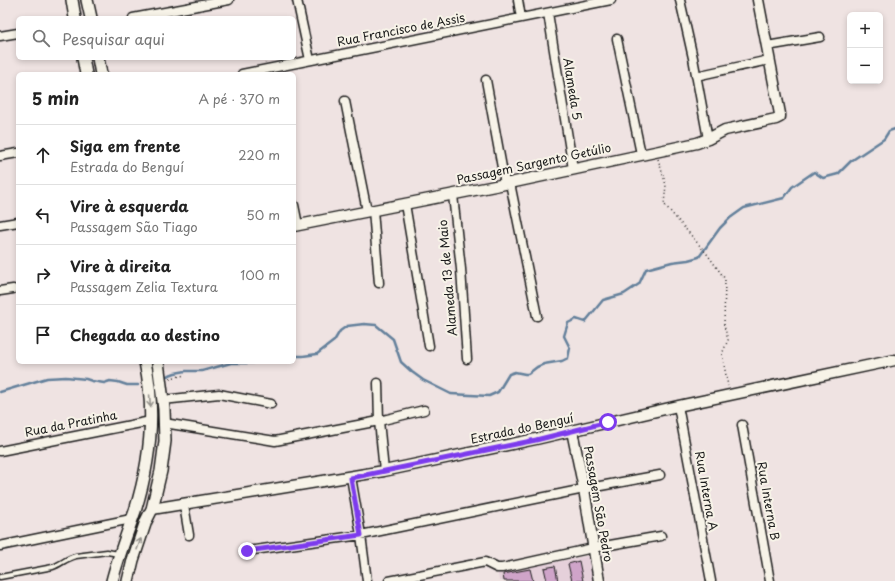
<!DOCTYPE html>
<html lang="pt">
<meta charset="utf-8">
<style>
body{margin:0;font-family:"Playpen Sans",sans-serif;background:#f6f6f6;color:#222}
.controls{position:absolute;right:12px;top:12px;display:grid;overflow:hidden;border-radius:6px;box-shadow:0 2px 6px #0003}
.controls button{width:36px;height:36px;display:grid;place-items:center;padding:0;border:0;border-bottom:1px solid #e0e0e0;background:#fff;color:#222;font:20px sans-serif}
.stop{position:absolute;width:12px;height:12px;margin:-9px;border:3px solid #7c3aed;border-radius:50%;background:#fff}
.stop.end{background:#7c3aed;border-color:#fff;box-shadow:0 1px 4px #0008}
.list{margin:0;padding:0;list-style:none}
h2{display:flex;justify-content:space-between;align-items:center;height:52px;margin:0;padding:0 16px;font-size:17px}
h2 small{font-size:13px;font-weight:400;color:#767676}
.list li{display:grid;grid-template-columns:26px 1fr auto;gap:12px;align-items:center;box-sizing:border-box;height:60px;padding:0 16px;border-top:1px solid #e0e0e0}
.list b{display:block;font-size:15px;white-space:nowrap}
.list p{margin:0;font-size:13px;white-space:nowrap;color:#767676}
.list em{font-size:13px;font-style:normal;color:#767676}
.icon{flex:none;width:22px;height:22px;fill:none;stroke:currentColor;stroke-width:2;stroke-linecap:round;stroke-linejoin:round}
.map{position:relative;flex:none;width:895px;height:581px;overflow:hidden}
.search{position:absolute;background:#fff;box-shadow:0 2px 6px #0003;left:16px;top:16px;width:280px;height:44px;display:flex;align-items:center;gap:10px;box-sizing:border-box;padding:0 14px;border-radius:6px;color:#767676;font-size:15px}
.panel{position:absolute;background:#fff;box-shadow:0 2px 6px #0003;left:16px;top:72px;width:280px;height:292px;border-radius:6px}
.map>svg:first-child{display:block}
.built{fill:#e5d0da}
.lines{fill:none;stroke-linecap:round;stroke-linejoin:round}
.stream{stroke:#64809b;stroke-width:2.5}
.building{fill:#cfa4c9;stroke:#1c1c1c}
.service-casing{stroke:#1c1c1c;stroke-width:7}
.minor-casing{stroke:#1c1c1c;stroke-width:11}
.tertiary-casing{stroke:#1c1c1c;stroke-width:13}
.secondary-casing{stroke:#1c1c1c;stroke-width:14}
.path{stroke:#1c1c1c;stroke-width:1.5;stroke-dasharray:1 3;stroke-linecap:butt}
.service{stroke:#f7f3e8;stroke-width:4}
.minor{stroke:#f7f3e8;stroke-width:8}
.tertiary{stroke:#f7f3e8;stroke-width:10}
.secondary{stroke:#f7f3e8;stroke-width:11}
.oneway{stroke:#94928c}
.route{stroke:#7c3aed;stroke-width:5}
.labels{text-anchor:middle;stroke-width:4;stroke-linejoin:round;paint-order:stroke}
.street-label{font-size:12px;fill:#1c1c1c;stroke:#f7f3e8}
</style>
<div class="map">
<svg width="895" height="581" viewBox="0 0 895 581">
<rect width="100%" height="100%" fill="#efe3e2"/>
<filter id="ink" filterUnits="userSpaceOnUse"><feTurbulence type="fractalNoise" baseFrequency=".025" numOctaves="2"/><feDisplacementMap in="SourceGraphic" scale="8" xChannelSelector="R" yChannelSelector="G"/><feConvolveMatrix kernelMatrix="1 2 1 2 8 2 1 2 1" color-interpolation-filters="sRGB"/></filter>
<g filter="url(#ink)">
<path class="built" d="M588 556 593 581H499L498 573Z"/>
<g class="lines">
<path class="stream" d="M294 356H303L317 354 334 341 340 331 347 326 364 324 376 325 393 339 401 362 412 372 423 380 451 394 489 396 498 392 509 374 515 372 525 374H528L537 367 544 364 562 361 568 358 570 348 564 336 568 323 576 319 585 322 603 300 624 294 639 284 646 269 672 262 688 260 699 257 720 228 730 218 744 208 784 198 792 187 814 172 823 178 838 174 851 161 884 139 889 131 895 129
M164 377 175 373 186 371H202L231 363H253L259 362
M0 392 47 378 66 377 86 379 92 381 104 383 110 381 118 382 127 385H138"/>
</g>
<path class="building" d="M579 561 583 581H572L568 564Z
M555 566 558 581H547L544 568Z
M530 569 533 581H504L503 574Z"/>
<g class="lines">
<defs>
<path id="service" d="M0 577 53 567C61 564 67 558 76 556L107 552 119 554"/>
<path id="minor" d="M297 0 310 60
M518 0 521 18
M680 0 693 58 708 139
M548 13 573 169
M133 18 229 0
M0 36 18 33
M617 39 641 154
M767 46 820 37
M242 74 611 0
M696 76 769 60
M486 80 505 184
M345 101 367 211
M0 156 18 153
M510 183 537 316
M453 195 461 269 467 359
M405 204 429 346
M294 205 298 225
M373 210 379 283
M0 225 18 222
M0 291 13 289
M378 383 379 421 384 471
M163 400 219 394 271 404
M678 406 711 581
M164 423 275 441 379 421 424 410
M742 425 770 581
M0 451 151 421
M351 477 361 535 367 581
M184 505 189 535
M0 546 131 519
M247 551 361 535 584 489 660 475
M389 581 485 562 497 568H502L593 548 661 536"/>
<path id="tertiary" d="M294 226 510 183 697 143 708 139 725 130 776 119 780 117V114L758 0
M572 431 584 489 599 581
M152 509 384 471 536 439 678 406 895 360"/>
<path id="secondary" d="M72 0 75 18
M87 0 91 18
M83 58 86 74
M98 58 101 74
M112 581C118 557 127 534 135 511 150 463 156 412 145 362
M128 581 133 560 146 521 152 509 161 471 165 441 164 409 158 362"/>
</defs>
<use href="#service" class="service-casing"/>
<use href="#minor" class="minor-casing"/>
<use href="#tertiary" class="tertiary-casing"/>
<use href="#secondary" class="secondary-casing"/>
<path class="path" d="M658 159 666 185 664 204 707 254 725 279 724 325 728 340 722 354 728 386
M170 378 185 375"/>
<use href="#service" class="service"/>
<use href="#minor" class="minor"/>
<use href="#tertiary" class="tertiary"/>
<use href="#secondary" class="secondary"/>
</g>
<defs><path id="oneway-shaft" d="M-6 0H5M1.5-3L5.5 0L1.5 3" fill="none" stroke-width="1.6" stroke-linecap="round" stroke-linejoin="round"/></defs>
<g class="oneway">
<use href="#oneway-shaft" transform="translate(150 401) rotate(86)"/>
<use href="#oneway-shaft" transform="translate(139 544) rotate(-71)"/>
</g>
</g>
<g class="lines" filter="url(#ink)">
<path class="route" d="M247 551 361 535 351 478 536 440 608 422"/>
</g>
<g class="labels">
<g class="street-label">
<text transform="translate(401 30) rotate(-11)" y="4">Rua Francisco de Assis</text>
<text transform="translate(572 89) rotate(81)" y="4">Alameda 5</text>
<text transform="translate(534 164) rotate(-12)" y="4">Passagem Sargento Getúlio</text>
<text transform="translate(448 278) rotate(-95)" y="4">Alameda 13 de Maio</text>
<text transform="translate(71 424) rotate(-11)" y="4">Rua da Pratinha</text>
<text transform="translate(522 429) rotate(-12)" y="4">Estrada do Benguí</text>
<text transform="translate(706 491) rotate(80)" y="4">Rua Interna A</text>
<text transform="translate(768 501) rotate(80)" y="4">Rua Interna B</text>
<text transform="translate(598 504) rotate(80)" y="4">Passagem São Pedro</text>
</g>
</g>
</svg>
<div class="controls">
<button>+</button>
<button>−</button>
</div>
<div class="stop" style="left:608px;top:422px"></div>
<div class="stop end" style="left:247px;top:551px"></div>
<div class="search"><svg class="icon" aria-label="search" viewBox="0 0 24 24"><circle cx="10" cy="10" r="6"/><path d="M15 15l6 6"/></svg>Pesquisar aqui</div>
<section class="panel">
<h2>5 min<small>A pé · 370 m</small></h2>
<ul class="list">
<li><svg class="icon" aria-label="ahead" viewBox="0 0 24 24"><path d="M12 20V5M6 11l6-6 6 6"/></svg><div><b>Siga em frente</b><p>Estrada do Benguí</p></div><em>220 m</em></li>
<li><svg class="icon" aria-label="left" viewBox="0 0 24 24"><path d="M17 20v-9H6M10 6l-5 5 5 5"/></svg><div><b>Vire à esquerda</b><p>Passagem São Tiago</p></div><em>50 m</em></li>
<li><svg class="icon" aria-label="right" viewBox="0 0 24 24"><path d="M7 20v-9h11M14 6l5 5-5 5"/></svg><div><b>Vire à direita</b><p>Passagem Zelia Textura</p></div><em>100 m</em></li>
<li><svg class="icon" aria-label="arrive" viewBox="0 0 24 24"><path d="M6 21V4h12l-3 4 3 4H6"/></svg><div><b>Chegada ao destino</b></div></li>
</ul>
</section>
</div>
